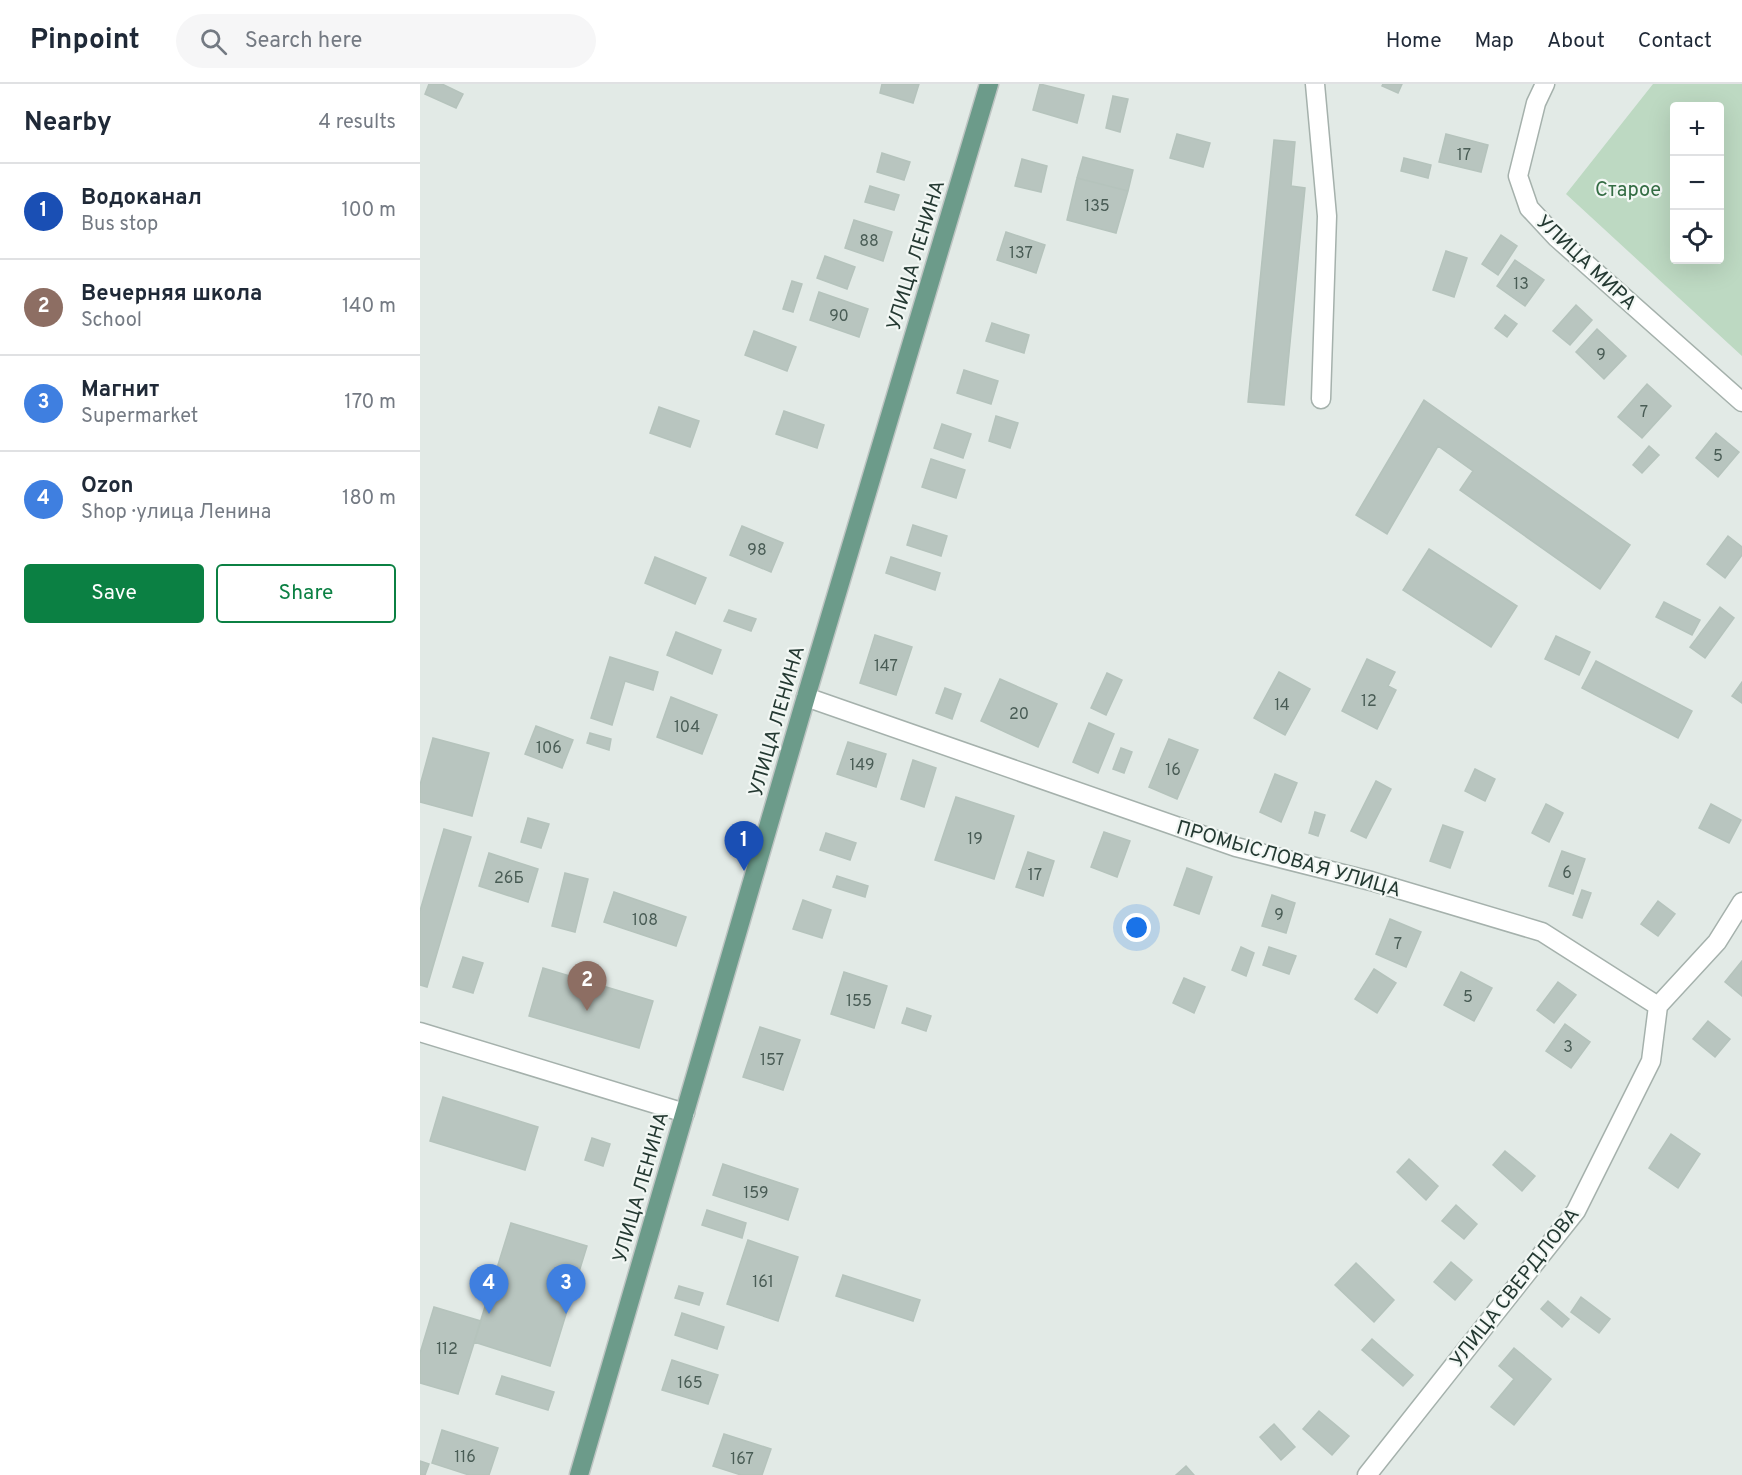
<!DOCTYPE html>
<meta charset="utf-8">
<style>
body{margin:0;font-family:Overpass,sans-serif;background:#f6f6f7;color:#1f2937}
.controls{position:absolute;right:18px;top:18px;display:grid;overflow:hidden;border-radius:6px;box-shadow:0 6px 24px #0002}
.controls button{width:54px;height:54px;display:grid;place-items:center;padding:0;border:0;border-bottom:2px solid #e0e1e3;background:#fff;color:#1f2937;font:30px sans-serif}
.you{position:absolute;left:717px;top:844px;width:21px;height:21px;margin:-15px;border:4px solid #fff;border-radius:50%;background:#1a73e8;box-shadow:0 0 0 9px #1a73e833}
.badge{display:grid;place-items:center;width:39px;height:39px;border-radius:50%;background:#0b8043;color:#fff;font-size:20px;font-weight:700}
.pin{position:absolute;translate:-50% -50px;filter:drop-shadow(0 2px 3px #0008)}
.pin::after{content:'';position:absolute;top:32px;width:21px;height:18px;background:inherit;clip-path:polygon(0 0,100% 0,50% 100%)}
.list{margin:0;padding:0;list-style:none}
h2{display:flex;justify-content:space-between;align-items:center;height:78px;margin:0;padding:0 24px;font-size:26px}
h2 small{font-size:20px;font-weight:400;color:#747a83}
.list li{display:grid;grid-template-columns:39px 1fr auto;gap:18px;align-items:center;box-sizing:border-box;height:96px;padding:0 24px;border-top:2px solid #e0e1e3}
.list b{display:block;font-size:22px;white-space:nowrap}
.list p{margin:0;font-size:20px;white-space:nowrap;color:#747a83}
.list em{font-size:20px;font-style:normal;color:#747a83}
.actions{display:flex;gap:12px;padding:18px 24px}
.actions a{flex:1;padding:14px 0;border:2px solid #0b8043;border-radius:6px;text-align:center;font-size:21px;color:#0b8043}
.actions .main{background:#0b8043;color:#fff}
.icon{flex:none;width:33px;height:33px;fill:none;stroke:currentColor;stroke-width:2;stroke-linecap:round;stroke-linejoin:round}
.map{position:relative;flex:none;width:1322px;height:1391px;overflow:hidden}
header{display:flex;align-items:center;gap:36px;box-sizing:border-box;height:84px;padding:0 30px;background:#fff;border-bottom:2px solid #e0e1e3}
header strong{font-size:28px}
nav{display:flex;gap:33px;margin-inline-start:auto;font-size:21px}
.search{width:420px;height:54px;background:#f6f6f7;display:flex;align-items:center;gap:15px;box-sizing:border-box;padding:0 21px;border-radius:33px;color:#747a83;font-size:22px}
main{display:flex}
aside{flex:1;background:#fff}
.map>svg:first-child{display:block}
.green{fill:#bdd9c2;fill-rule:evenodd}
.building{fill:#b8c5bf;stroke:#b5c3bc;stroke-width:1.5}
.lines{fill:none;stroke-linecap:round;stroke-linejoin:round}
.minor-casing{stroke:#a5b1ac;stroke-width:21}
.major-casing{stroke:#bdc4c2;stroke-width:21}
.minor{stroke:#fff;stroke-width:18}
.major{stroke:#6c9b8a;stroke-width:18}
.labels{text-anchor:middle;stroke-width:4.5;stroke-linejoin:round;paint-order:stroke}
.number-label{font-size:16px;fill:#495c55}
.park-label{font-size:20px;fill:#336c43;stroke:#f2f7f4}
.street-label{font-size:20px;fill:#243932;stroke:#f2f7f4}
</style>
<header>
<strong>Pinpoint</strong>
<div class="search"><svg class="icon" aria-label="search" viewBox="0 0 24 24"><circle cx="10" cy="10" r="6"/><path d="M15 15l6 6"/></svg>Search here</div>
<nav><a>Home</a><a>Map</a><a>About</a><a>Contact</a></nav>
</header>
<main>
<aside>
<h2>Nearby<small>4 results</small></h2>
<ul class="list">
<li><span class="badge" style="background:#1a4fb4">1</span><div><b>Водоканал</b><p>Bus stop</p></div><em>100 m</em></li>
<li><span class="badge" style="background:#8d6e63">2</span><div><b>Вечерняя школа</b><p>School</p></div><em>140 m</em></li>
<li><span class="badge" style="background:#3f7fe0">3</span><div><b>Магнит</b><p>Supermarket</p></div><em>170 m</em></li>
<li><span class="badge" style="background:#3f7fe0">4</span><div><b>Ozon</b><p>Shop · улица Ленина</p></div><em>180 m</em></li>
</ul>
<div class="actions"><a class="main">Save</a><a>Share</a></div>
</aside>
<div class="map">
<svg width="1322" height="1391" viewBox="0 0 1322 1391">
<rect width="100%" height="100%" fill="#e2eae6"/>
<path class="green" d="M1233 0H1322V272L1146 110ZM1254 22H1300V176H1254Z"/>
<path class="building" d="M9 0H22L43 10 36 24 5 10Z
M462 0H499L493 19 460 9Z
M620 0 664 11 657 39 613 26Z
M963 0H982L978 9 962 2Z
M693 12 708 15 700 48 686 44Z
M757 50 790 59 783 83 750 74Z
M1026 50 1068 61 1061 88 1019 78Z
M854 56 875 58 871 102 885 104 864 321 828 318Z
M462 69 490 78 484 96 457 88Z
M663 73 713 86 708 107 657 94Z
M984 74 1011 81 1008 94 981 87Z
M602 75 627 82 621 108 595 102Z
M657 94 708 107 696 149 647 136Z
M450 102 479 111 474 126 445 118Z
M434 136 472 148 463 177 425 164Z
M586 148 625 161 616 189 577 176Z
M1081 151 1097 162 1078 191 1062 180Z
M1026 167 1047 174 1034 213 1013 206Z
M405 172 435 183 427 205 397 194Z
M1095 176 1124 196 1105 222 1077 202Z
M372 197 382 200 373 228 363 225Z
M399 208 448 225 439 253 390 236Z
M1156 221 1172 236 1150 261 1133 247Z
M1085 231 1097 240 1087 253 1075 244Z
M572 239 609 251 604 269 566 257Z
M1177 245 1206 272 1184 295 1156 268Z
M334 247 376 263 367 287 325 271Z
M544 286 578 297 571 320 537 309Z
M1227 300 1251 322 1222 354 1198 333Z
M1004 316 1210 461 1180 505 1040 406 1053 387 1018 362 967 450 936 431Z
M239 323 279 337 270 363 230 349Z
M364 327 404 341 397 364 356 350Z
M576 332 598 339 590 364 569 357Z
M522 340 551 350 543 374 514 364Z
M1296 349 1319 368 1298 393 1276 374Z
M1229 362 1239 371 1222 389 1213 381Z
M511 375 545 386 536 414 502 403Z
M493 441 527 452 521 472 487 461Z
M322 442 363 459 351 488 310 471Z
M1308 452 1322 463V471L1305 494 1287 480Z
M1009 465 1097 522 1071 563 983 506Z
M235 473 286 494 275 520 225 499Z
M471 473 520 489 515 506 466 489Z
M1244 518 1280 536 1272 551 1236 533Z
M1300 523 1314 534 1285 574 1270 563Z
M309 526 336 535 331 547 304 537Z
M256 548 301 566 292 590 247 571Z
M455 551 492 563 476 611 440 599Z
M1136 552 1170 568 1159 591 1125 575Z
M190 573 238 588 233 606 205 597 192 641 171 634Z
M947 575 975 588 968 602 976 606 957 645 922 627Z
M1176 577 1272 627 1258 654 1162 604Z
M859 588 890 605 865 651 834 634Z
M687 589 702 596 686 631 671 624Z
M580 595 637 620 618 663 561 637Z
M1322 598V619L1312 612Z
M525 604 541 610 532 635 516 629Z
M251 613 297 631 282 670 237 653Z
M669 639 694 650 678 689 653 678Z
M116 642 153 656 142 684 105 670Z
M170 649 191 655 189 666 167 659Z
M13 654 69 669 52 732 0 718V701Z
M749 655 778 666 757 715 729 703Z
M428 658 466 670 456 703 417 690Z
M701 664 712 668 704 689 693 685Z
M493 676 516 684 504 723 481 715Z
M1055 685 1075 695 1065 717 1045 707Z
M855 690 877 699 861 738 840 728Z
M956 697 971 705 946 754 931 747Z
M536 713 594 732 574 795 515 776Z
M1126 720 1143 729 1129 758 1112 749Z
M1291 720 1321 736 1309 759 1279 744Z
M895 728 905 731 898 752 889 749Z
M108 734 129 740 121 764 101 758Z
M1023 741 1043 748 1030 784 1010 777Z
M24 745 51 753 7 903 0 901V827Z
M684 748 710 757 697 793 671 783Z
M406 749 436 759 430 776 400 766Z
M1142 767 1165 775 1153 810 1129 802Z
M608 768 634 777 623 812 596 803Z
M69 769 118 785 108 818 59 802Z
M767 784 792 793 779 830 754 821Z
M145 789 168 795 155 848 132 842Z
M417 792 448 802 445 813 413 803Z
M1162 806 1171 809 1162 834 1153 831Z
M194 808 266 833 256 862 184 838Z
M852 811 875 819 866 849 842 842Z
M383 816 411 826 402 854 373 845Z
M1238 817 1255 830 1238 852 1221 840Z
M970 835 1001 848 986 883 956 870Z
M821 863 834 869 826 892 812 886Z
M849 863 876 872 869 890 843 881Z
M43 873 63 879 53 909 33 903Z
M1322 877V912L1305 898Z
M123 884 233 917 219 964 109 932Z
M954 885 976 899 957 929 935 915Z
M424 888 467 902 454 944 411 930Z
M1041 888 1072 904 1054 937 1024 921Z
M764 894 785 903 774 929 753 919Z
M1138 898 1156 911 1134 939 1117 926Z
M487 924 511 932 506 947 482 939Z
M1288 937 1310 955 1295 973 1273 955Z
M1145 940 1170 958 1151 984 1126 967Z
M340 943 380 956 363 1006 323 993Z
M23 1013 118 1043 105 1086 10 1057Z
M1251 1050 1280 1070 1258 1104 1229 1084Z
M172 1054 190 1060 183 1082 165 1076Z
M1085 1067 1115 1092 1102 1107 1073 1081Z
M989 1075 1018 1102 1006 1116 977 1088Z
M303 1080 378 1105 368 1136 293 1111Z
M1036 1121 1057 1140 1044 1155 1022 1137Z
M287 1126 326 1139 322 1154 282 1141Z
M91 1139 167 1162 130 1282 54 1258Z
M328 1156 378 1173 358 1237 307 1220Z
M1031 1178 1052 1196 1035 1216 1014 1198Z
M936 1179 974 1216 954 1238 915 1201Z
M423 1191 500 1216 493 1237 416 1212Z
M259 1202 283 1209 279 1221 255 1214Z
M1161 1213 1190 1235 1179 1249 1151 1228Z
M1128 1217 1149 1235 1142 1243 1121 1225Z
M14 1223 61 1237 38 1310 0 1299V1269Z
M262 1229 304 1243 297 1265 255 1251Z
M952 1255 993 1291 983 1302 942 1266Z
M1094 1264 1131 1295 1094 1341 1071 1323 1094 1295 1079 1282Z
M252 1276 298 1291 288 1320 242 1306Z
M82 1292 134 1308 128 1326 76 1310Z
M899 1327 929 1352 912 1371 883 1345Z
M854 1340 875 1363 861 1376 840 1353Z
M22 1346 78 1364 69 1391H49L12 1379Z
M304 1350 351 1365 342 1391H321L293 1382Z
M0 1377 9 1380 5 1391H0Z
M766 1382 774 1391H756Z"/>
<g class="lines">
<defs>
<path id="minor" d="M895 0 907 132 901 315
M1125 0 1116 19 1098 92 1109 124 1137 154 1322 318
M386 613 816 763 951 797 1122 848 1238 922
M0 948 265 1029
M947 1391 1156 1127 1231 977 1238 922 1297 858 1322 818"/>
<path id="major" d="M159 1391 386 613 569 0"/>
</defs>
<use href="#minor" class="minor-casing"/>
<use href="#major" class="major-casing"/>
<use href="#minor" class="minor"/>
<use href="#major" class="major"/>
</g>
<g class="labels">
<g class="number-label">
<text x="1044" y="76">17</text>
<text x="677" y="127">135</text>
<text x="449" y="162">88</text>
<text x="601" y="174">137</text>
<text x="1101" y="205">13</text>
<text x="419" y="237">90</text>
<text x="1181" y="276">9</text>
<text x="1224" y="333">7</text>
<text x="1298" y="377">5</text>
<text x="337" y="471">98</text>
<text x="466" y="587">147</text>
<text x="949" y="622">12</text>
<text x="862" y="626">14</text>
<text x="599" y="635">20</text>
<text x="267" y="648">104</text>
<text x="129" y="669">106</text>
<text x="442" y="686">149</text>
<text x="753" y="691">16</text>
<text x="555" y="760">19</text>
<text x="1147" y="794">6</text>
<text x="615" y="796">17</text>
<text x="89" y="799">26Б</text>
<text x="859" y="836">9</text>
<text x="225" y="841">108</text>
<text x="978" y="865">7</text>
<text x="1048" y="918">5</text>
<text x="439" y="922">155</text>
<text x="1148" y="968">3</text>
<text x="352" y="981">157</text>
<text x="336" y="1114">159</text>
<text x="343" y="1203">161</text>
<text x="27" y="1270">112</text>
<text x="270" y="1304">165</text>
<text x="45" y="1378">116</text>
<text x="322" y="1380">167</text>
</g>
<g class="park-label">
<text x="1208" y="112">Старое</text>
</g>
<g class="street-label">
<text transform="translate(495 171) rotate(-73)" y="7">УЛИЦА ЛЕНИНА</text>
<text transform="translate(1167 178) rotate(43)" y="7">УЛИЦА МИРА</text>
<text transform="translate(356 637) rotate(-74)" y="7">УЛИЦА ЛЕНИНА</text>
<text transform="translate(869 774) rotate(16)" y="7">ПРОМЫСЛОВАЯ УЛИЦА</text>
<text transform="translate(220 1103) rotate(-74)" y="7">УЛИЦА ЛЕНИНА</text>
<text transform="translate(1094 1203) rotate(-52)" y="7">УЛИЦА СВЕРДЛОВА</text>
</g>
</g>
</svg>
<div class="controls">
<button>+</button>
<button>−</button>
<button><svg class="icon" aria-label="locate" viewBox="0 0 24 24"><circle cx="12" cy="12" r="6"/><path d="M12 2v4M12 18v4M2 12h4M18 12h4"/></svg></button>
</div>
<div class="you"></div>
<div class="pin badge" style="left:324px;top:787px;background:#1a4fb4">1</div>
<div class="pin badge" style="left:167px;top:927px;background:#8d6e63">2</div>
<div class="pin badge" style="left:146px;top:1230px;background:#3f7fe0">3</div>
<div class="pin badge" style="left:69px;top:1230px;background:#3f7fe0">4</div>
</div>
</main>
